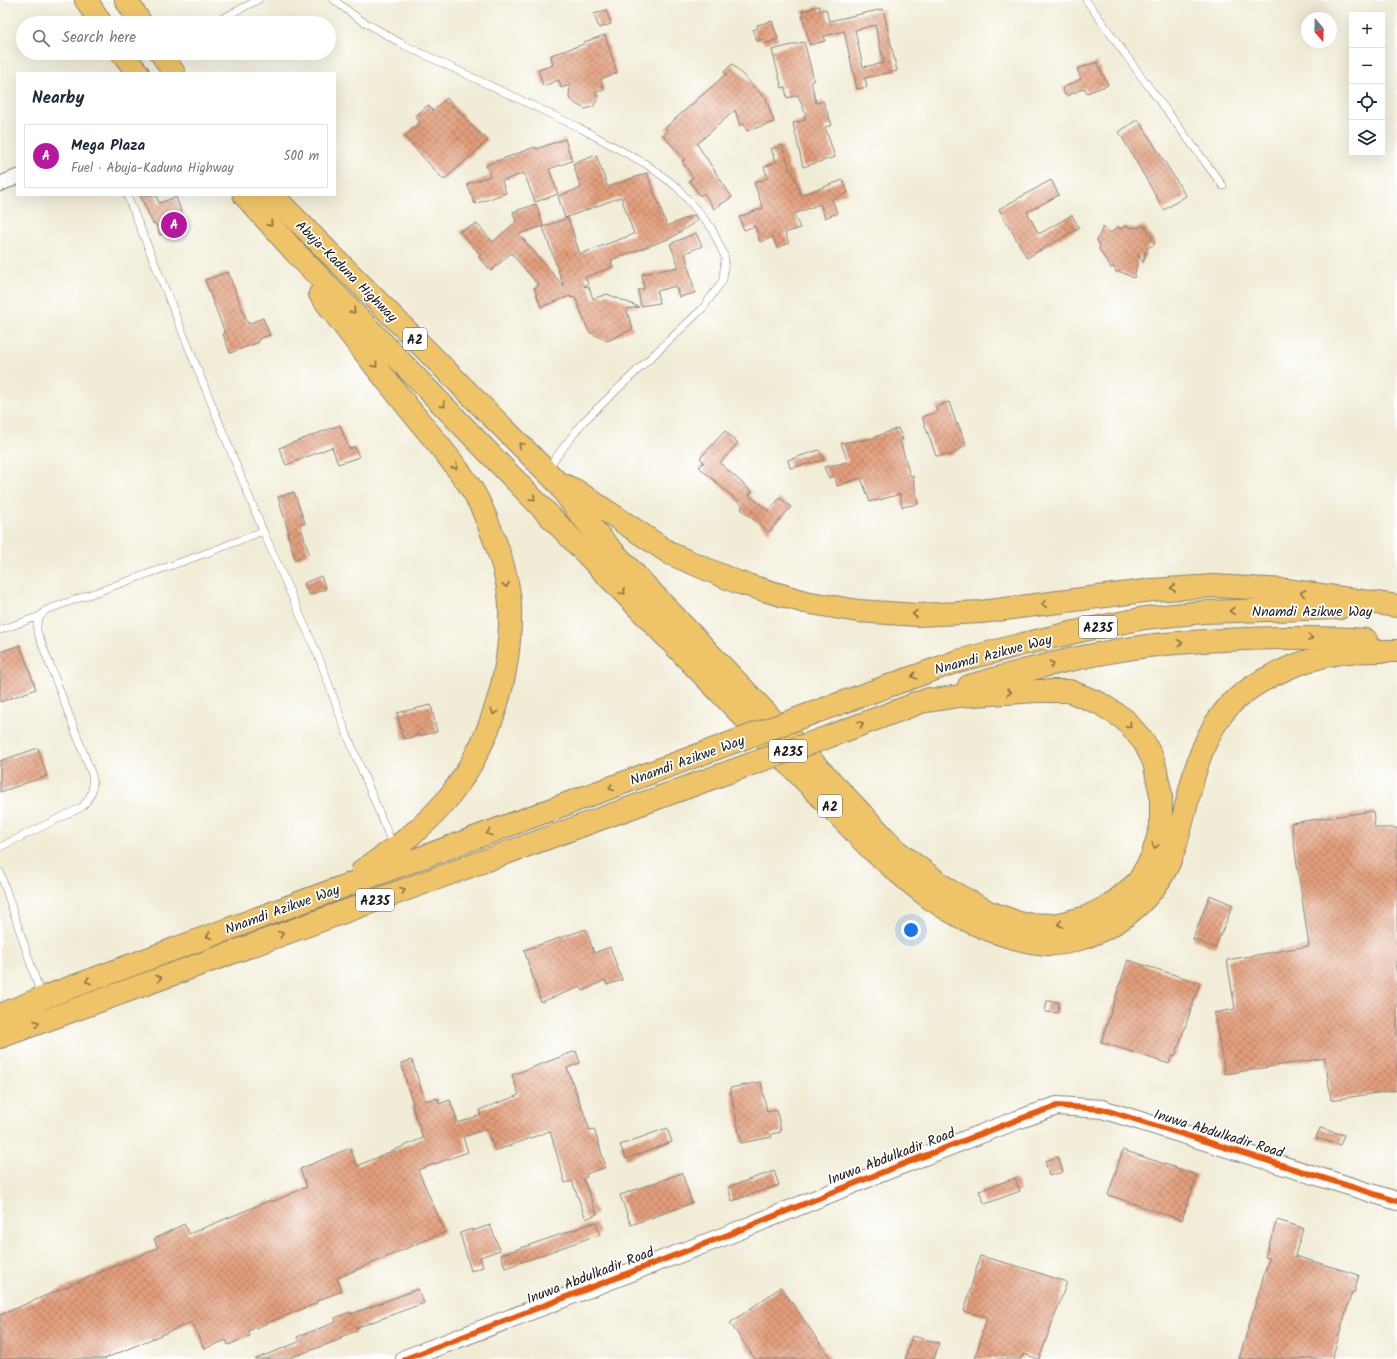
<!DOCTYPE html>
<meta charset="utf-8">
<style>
body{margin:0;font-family:Kalam,sans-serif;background:#f6f6f7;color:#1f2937}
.controls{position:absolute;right:12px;top:12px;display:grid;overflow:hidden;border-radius:0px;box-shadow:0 4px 16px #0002}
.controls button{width:36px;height:36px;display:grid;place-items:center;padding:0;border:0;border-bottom:1px solid #e0e1e3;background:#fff;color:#1f2937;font:20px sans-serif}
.compass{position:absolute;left:1301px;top:12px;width:36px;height:36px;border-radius:50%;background:#fff;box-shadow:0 4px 16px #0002;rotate:161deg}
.you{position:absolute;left:911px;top:930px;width:14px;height:14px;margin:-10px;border:3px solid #fff;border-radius:50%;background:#1a73e8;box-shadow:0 0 0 6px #1a73e833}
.badge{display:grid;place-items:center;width:26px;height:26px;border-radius:50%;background:#b5179e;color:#fff;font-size:13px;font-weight:700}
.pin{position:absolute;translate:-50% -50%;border:2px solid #fff;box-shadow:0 1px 4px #0006}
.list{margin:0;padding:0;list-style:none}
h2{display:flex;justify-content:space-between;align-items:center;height:52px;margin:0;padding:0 16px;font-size:17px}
h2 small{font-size:13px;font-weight:400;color:#747a83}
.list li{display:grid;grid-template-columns:26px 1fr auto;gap:12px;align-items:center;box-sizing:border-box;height:64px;margin:0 8px 8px;padding:0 8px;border:1px solid #e0e1e3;border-radius:0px}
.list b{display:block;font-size:15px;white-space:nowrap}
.list p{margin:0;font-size:13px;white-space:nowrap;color:#747a83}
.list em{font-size:13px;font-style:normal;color:#747a83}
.icon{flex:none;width:22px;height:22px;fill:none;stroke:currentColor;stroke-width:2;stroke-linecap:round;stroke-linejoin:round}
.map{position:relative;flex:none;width:1397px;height:1359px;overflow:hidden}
.search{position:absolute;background:#fff;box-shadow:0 4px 16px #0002;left:16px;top:16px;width:320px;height:44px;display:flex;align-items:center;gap:10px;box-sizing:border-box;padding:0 14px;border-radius:22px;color:#747a83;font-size:15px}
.panel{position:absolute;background:#fff;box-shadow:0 4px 16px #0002;left:16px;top:72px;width:320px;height:124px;border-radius:0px}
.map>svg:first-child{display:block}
.building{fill:url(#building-cross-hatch);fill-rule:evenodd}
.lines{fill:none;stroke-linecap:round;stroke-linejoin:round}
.service-casing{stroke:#868479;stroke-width:8}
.minor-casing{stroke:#868479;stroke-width:16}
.tertiary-casing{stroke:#868479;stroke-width:20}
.trunk-casing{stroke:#868479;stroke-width:24}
.service{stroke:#fff;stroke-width:7}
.minor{stroke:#fff;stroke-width:14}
.tertiary{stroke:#fff;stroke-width:18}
.trunk{stroke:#efc469;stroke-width:22}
.trunk-bridge-casing{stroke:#868479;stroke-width:24;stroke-linecap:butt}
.trunk-bridge{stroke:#efc469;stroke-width:22}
.cycleway-casing{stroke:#fff;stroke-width:8}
.cycleway{stroke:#e8590c;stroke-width:6}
.oneway{stroke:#867042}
.labels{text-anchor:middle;stroke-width:3.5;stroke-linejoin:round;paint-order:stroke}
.shield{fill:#fff;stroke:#606060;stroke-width:1}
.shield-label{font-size:13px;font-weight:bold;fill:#1c1c1c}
.street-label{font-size:14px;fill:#1c1c1c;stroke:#fff}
</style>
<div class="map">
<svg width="1397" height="1359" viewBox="0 0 1397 1359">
<defs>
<pattern id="building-cross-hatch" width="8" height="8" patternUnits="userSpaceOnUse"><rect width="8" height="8" fill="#e29e7c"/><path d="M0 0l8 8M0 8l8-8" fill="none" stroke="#b68065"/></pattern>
</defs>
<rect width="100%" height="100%" fill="#fff"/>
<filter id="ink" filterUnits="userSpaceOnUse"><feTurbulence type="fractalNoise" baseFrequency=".025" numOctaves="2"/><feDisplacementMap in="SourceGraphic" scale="8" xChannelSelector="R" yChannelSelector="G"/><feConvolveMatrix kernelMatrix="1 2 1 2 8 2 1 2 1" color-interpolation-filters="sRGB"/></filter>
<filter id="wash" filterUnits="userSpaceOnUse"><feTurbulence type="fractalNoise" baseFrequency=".012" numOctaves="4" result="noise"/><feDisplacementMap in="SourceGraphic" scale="16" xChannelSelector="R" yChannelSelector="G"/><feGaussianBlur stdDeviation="0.9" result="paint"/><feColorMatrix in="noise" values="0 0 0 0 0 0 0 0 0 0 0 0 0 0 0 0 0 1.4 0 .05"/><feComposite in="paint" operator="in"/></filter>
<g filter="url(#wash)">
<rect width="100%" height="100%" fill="#f1ecd6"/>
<g id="blocks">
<path class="building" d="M819 6 820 11 826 9 829 21 883 9 897 71 865 78 867 87 857 89 844 31 824 36 825 41 810 45 802 16H804L802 11ZM875 25 884 63 863 67 855 30Z
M606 10 611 24 599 28 594 14Z
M772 21 778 39 764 44 762 39 757 41 753 30 758 28 757 25Z
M605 35 617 73 601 79 604 90 596 92 598 99 593 107 585 109 576 104 569 98 570 85 561 88 559 80 543 86 538 70 553 65 551 55 584 44V42Z
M804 42 814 80 811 81 816 103 823 101 832 125 825 127 835 157 803 167 793 123 805 120 804 116 806 115 798 95 787 98 785 87 782 88 772 50Z
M1097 62 1108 85 1087 93 1085 88 1066 96 1062 88 1081 79 1077 69Z
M732 64 766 99 774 122 747 131 744 124 740 125 735 110 697 144 732 197 714 209 704 193 700 196 689 180 693 178 682 161 685 160 663 135 668 131 665 128 726 74 724 72Z
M447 98 473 127 488 140 444 180 404 136 420 122 415 117 428 105 433 111Z
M1138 119 1186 196 1164 210 1119 132Z
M565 139 572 161 549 169 558 194 535 202 524 173 502 181 506 193 475 204 467 184 490 176 486 165 535 147 536 149Z
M782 145 790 170H792L801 195 843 180 848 193 832 199 837 213 825 218 820 204 794 214 800 228 785 233 789 243 777 248 773 237 760 242 755 226 744 230 739 217 763 208 754 183 768 178 764 167 776 162 771 149Z
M596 155 608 187 647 173 667 226 694 215 698 220 671 238 611 260 613 267 585 277 588 284 584 286 589 287 593 299 607 294 639 307 626 309 633 329 607 341 589 332 575 297 571 298 570 296 541 307 534 288 539 286 511 253 491 271 479 257 481 255 459 231 477 224 493 242 516 222 513 212 536 204 543 226 519 234 564 287 543 227 568 218 580 254 634 234 621 197 565 218 558 196 581 188 573 164Z
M1051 180 1059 195 1027 212 1039 234 1072 215 1079 228 1027 258 999 209Z
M140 195H156L159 203 176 197 184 220 169 225 171 231 160 235 155 223 153 224Z
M1124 226 1134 228 1145 226 1155 244 1147 248 1143 263 1139 255 1134 278 1121 272H1116L1114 267 1111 268 1099 249 1100 246 1097 240 1103 227 1111 233 1117 227 1122 229Z
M696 233 702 246 685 253 695 293 679 297 676 286 657 291 659 303 641 306 638 290 644 289 642 274 679 267 670 244Z
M228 272 248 324 263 318 270 335 258 339 259 342 230 353 223 334 225 333 205 280Z
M949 402 957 425 958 424 966 445 951 455 936 456 922 417 937 412 936 407Z
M340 425 349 449 355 447 359 457 338 464 332 447 286 465 279 448Z
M898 428 903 439 900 440 910 476H913L918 504 902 507 900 494 876 501V500L870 502 861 478 837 486 835 476 829 478 824 467 848 462 841 443 870 439Z
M725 431 738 443 720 463 752 492 749 495 768 511 780 498 791 507 769 532 741 509 743 506 699 467 704 462 700 458Z
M819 450 824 460 790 468 788 460Z
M294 492 305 523 300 524 309 554 295 559 287 533H289L278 497Z
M321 576 326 589 309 595 304 583Z
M20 645 36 689 0 702V652Z
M431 705 437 732 403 739 397 713Z
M38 748 47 776 0 792V761Z
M1373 811 1375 828H1397V962L1395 963 1397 977V1090L1331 1100 1325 1058 1225 1074 1214 1013 1235 1009 1227 960 1309 946 1291 823Z
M1210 895 1233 905 1215 948 1193 939Z
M586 929 594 953 610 947 622 980 607 985 605 980 583 991 580 987 541 1002 524 950Z
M1128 960 1200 983 1175 1057 1172 1056 1169 1064 1101 1042Z
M1047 1001 1059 1002 1058 1013 1045 1012Z
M576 1051 580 1063 567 1068 590 1130 594 1129 606 1167 586 1174 587 1177 583 1178 597 1214 586 1219 572 1181 565 1183 550 1131 495 1151 486 1129 463 1137 468 1152 418 1170 445 1232 337 1278 342 1291 316 1301 317 1303 248 1331 250 1336 228 1345 226 1340 204 1349 192 1322 104 1359H0V1315L158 1248 154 1239 184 1224 189 1234 271 1200 272 1202 307 1187 300 1169 350 1148 357 1166 423 1138 412 1106 413 1105 401 1063 412 1060 425 1101 438 1098 439 1104 450 1100 458 1123 481 1115 479 1110 519 1095 512 1075Z
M761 1082 767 1112 777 1110 781 1132 771 1134 772 1137 741 1143 730 1088Z
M667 1128 672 1142 626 1159 620 1145Z
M1320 1128 1344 1135 1340 1145 1316 1138Z
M1123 1150 1197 1175 1182 1220 1108 1195Z
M1058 1157 1063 1172 1049 1176 1045 1161Z
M774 1171 779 1185 732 1201 728 1187Z
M682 1173 692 1203 631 1225 620 1195Z
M1015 1178 1020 1191 985 1204 979 1191Z
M1277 1220 1303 1228 1295 1256 1359 1275 1354 1293 1352 1292 1332 1359H1239L1269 1258 1265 1257Z
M596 1222 600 1234 505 1268 501 1255Z
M490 1225 500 1250 480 1257 483 1267 471 1271 460 1233 472 1229V1231Z
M980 1256 1017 1266 1067 1282 1039 1359 1023 1354 1021 1359H975L987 1317 964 1311Z
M781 1287 831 1359H755L730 1323Z
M418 1289 424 1303 356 1328 357 1331 340 1337 341 1339 287 1359H255L299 1342 297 1337 336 1322 335 1318 350 1312 351 1314 373 1306Z
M912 1336 939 1343 934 1359H905Z"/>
</g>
</g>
<g filter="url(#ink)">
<use href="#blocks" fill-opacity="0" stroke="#868479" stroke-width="1"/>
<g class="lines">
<defs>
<path id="service" d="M334 0 359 19 404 45 578 127 646 164 677 187 711 227 725 257 723 280 703 308 583 422 547 469
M1086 0 1146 83 1223 186
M213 23 258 0
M127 195 263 531 320 660 344 727 393 846
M0 630 40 616
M0 847 82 807C92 796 94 790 92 775L37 631C36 621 39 617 46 610L215 550 263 531
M0 872 41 995"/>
<path id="minor" d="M0 184 17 177"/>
<path id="tertiary" d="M405 1359 725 1236 883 1172 1017 1120 1057 1106 1102 1109 1397 1201"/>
<path id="trunk" d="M86 0 101 23
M126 0 141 23
M122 53 138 73
M161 53 174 73
M244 195 296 253 871 849C891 866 910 884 931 899 964 922 1006 940 1046 944 1065 946 1094 935 1110 926 1137 911 1160 886 1171 858 1189 812 1190 759 1220 717 1245 682 1299 660 1340 653 1358 650 1378 651 1397 651
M272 195 558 483 576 509 605 543 898 852 950 891 989 912 1022 924 1054 925 1084 918 1111 905 1138 882 1152 857 1161 827V795L1154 762 1144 742 1124 719 1099 703 1069 691H1037L959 696 915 703
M320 294C352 338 386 380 420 422 437 443 456 465 471 488 479 500 485 515 490 528 499 550 509 582 510 605 512 676 490 747 445 802 421 830 393 850 363 870
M561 484 575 490 671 554 737 582 805 602 858 611 917 615 981 612 1152 590 1214 586 1286 590 1397 606
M969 686C1027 669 1087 654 1147 646 1191 641 1234 639 1278 638 1307 638 1337 637 1366 640
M810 714 958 661 1023 644 1084 630 1145 618 1204 612 1340 608
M825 738 929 699
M0 1015 42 998 739 740
M0 1037 751 764"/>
</defs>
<use href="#service" class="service-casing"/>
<use href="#minor" class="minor-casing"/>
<use href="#tertiary" class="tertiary-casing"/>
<use href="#trunk" class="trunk-casing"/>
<use href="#service" class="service"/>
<use href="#minor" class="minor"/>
<use href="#tertiary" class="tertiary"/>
<use href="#trunk" class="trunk"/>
<defs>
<path id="trunk-bridge" d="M739 740 810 714
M751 764 825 738"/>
</defs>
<use href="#trunk-bridge" class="trunk-bridge-casing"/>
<use href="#trunk-bridge" class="trunk-bridge"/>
<defs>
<path id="cycleway" d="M405 1359 725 1236 883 1172 1017 1120 1057 1106 1102 1109 1397 1201"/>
</defs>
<use href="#cycleway" class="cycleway-casing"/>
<use href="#cycleway" class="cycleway"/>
</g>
<defs><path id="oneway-chevron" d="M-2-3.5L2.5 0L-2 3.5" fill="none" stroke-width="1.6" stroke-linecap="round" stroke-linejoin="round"/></defs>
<g class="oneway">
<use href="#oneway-chevron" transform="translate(270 224) rotate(48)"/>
<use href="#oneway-chevron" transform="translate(353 311) rotate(46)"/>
<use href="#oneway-chevron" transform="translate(375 365) rotate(51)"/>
<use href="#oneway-chevron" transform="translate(443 405) rotate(46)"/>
<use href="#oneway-chevron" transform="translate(521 445) rotate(-135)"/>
<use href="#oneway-chevron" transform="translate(455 467) rotate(53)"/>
<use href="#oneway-chevron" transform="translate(533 498) rotate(46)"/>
<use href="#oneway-chevron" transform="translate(506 585) rotate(80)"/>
<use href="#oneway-chevron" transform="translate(1173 588) rotate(176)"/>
<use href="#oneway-chevron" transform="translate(623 592) rotate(46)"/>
<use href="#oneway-chevron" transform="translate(1303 593) rotate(-172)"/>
<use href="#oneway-chevron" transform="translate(1044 604) rotate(173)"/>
<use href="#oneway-chevron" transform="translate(1232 611) rotate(179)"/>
<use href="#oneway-chevron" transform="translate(915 614) rotate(-179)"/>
<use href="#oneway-chevron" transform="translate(1310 638) rotate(1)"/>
<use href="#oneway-chevron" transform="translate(1180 643) rotate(-6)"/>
<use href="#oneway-chevron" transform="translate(1052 664) rotate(-13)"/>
<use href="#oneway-chevron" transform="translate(914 676) rotate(161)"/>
<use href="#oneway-chevron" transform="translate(1009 692) rotate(-3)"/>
<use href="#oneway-chevron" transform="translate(494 712) rotate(109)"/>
<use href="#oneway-chevron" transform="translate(861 724) rotate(-21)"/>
<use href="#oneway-chevron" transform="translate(1129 725) rotate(49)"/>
<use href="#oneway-chevron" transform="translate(611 788) rotate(160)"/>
<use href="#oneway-chevron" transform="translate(489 833) rotate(160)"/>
<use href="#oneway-chevron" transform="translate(1155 846) rotate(107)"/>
<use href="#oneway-chevron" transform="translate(403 890) rotate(-20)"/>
<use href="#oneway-chevron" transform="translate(1060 924) rotate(167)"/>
<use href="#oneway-chevron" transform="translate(281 934) rotate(-20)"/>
<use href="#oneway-chevron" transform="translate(209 936) rotate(160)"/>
<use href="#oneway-chevron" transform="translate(159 978) rotate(-20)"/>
<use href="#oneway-chevron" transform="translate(88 981) rotate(160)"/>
<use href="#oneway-chevron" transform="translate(37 1023) rotate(-20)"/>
</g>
</g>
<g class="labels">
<g class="shield">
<rect x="403" y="328" width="24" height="22" rx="3"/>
<rect x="1079" y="616" width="38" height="22" rx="3"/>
<rect x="769" y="740" width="38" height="22" rx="3"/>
<rect x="818" y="795" width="24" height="22" rx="3"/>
<rect x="356" y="889" width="38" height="22" rx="3"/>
</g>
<g class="shield-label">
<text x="415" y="344">A2</text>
<text x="1098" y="632">A235</text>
<text x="788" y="756">A235</text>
<text x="830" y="811">A2</text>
<text x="375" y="905">A235</text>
</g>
<g class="street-label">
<text transform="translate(347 271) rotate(45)" y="5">Abuja-Kaduna Highway</text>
<text x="1312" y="616">Nnamdi Azikwe Way</text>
<text transform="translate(993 654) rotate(-15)" y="5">Nnamdi Azikwe Way</text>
<text transform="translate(687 760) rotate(-20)" y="5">Nnamdi Azikwe Way</text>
<text transform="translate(282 909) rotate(-20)" y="5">Nnamdi Azikwe Way</text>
<text transform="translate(1219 1133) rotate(17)" y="5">Inuwa Abdulkadir Road</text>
<text transform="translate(891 1156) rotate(-21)" y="5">Inuwa Abdulkadir Road</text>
<text transform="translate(590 1275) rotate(-21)" y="5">Inuwa Abdulkadir Road</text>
</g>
</g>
</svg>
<div class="controls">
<button>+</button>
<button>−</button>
<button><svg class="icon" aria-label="locate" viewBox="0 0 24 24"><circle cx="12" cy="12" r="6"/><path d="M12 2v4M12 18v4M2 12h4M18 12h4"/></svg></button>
<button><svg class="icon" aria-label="layers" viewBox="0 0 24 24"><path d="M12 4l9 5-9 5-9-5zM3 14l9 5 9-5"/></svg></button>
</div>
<svg class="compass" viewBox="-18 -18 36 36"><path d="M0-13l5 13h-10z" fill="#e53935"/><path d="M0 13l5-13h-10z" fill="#747a83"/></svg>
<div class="you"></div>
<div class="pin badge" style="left:174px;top:225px">A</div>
<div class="search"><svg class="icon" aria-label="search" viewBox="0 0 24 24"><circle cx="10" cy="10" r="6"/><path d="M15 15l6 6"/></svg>Search here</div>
<section class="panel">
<h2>Nearby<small></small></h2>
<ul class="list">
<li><span class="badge">A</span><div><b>Mega Plaza</b><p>Fuel · Abuja-Kaduna Highway</p></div><em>500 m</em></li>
</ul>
</section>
</div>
